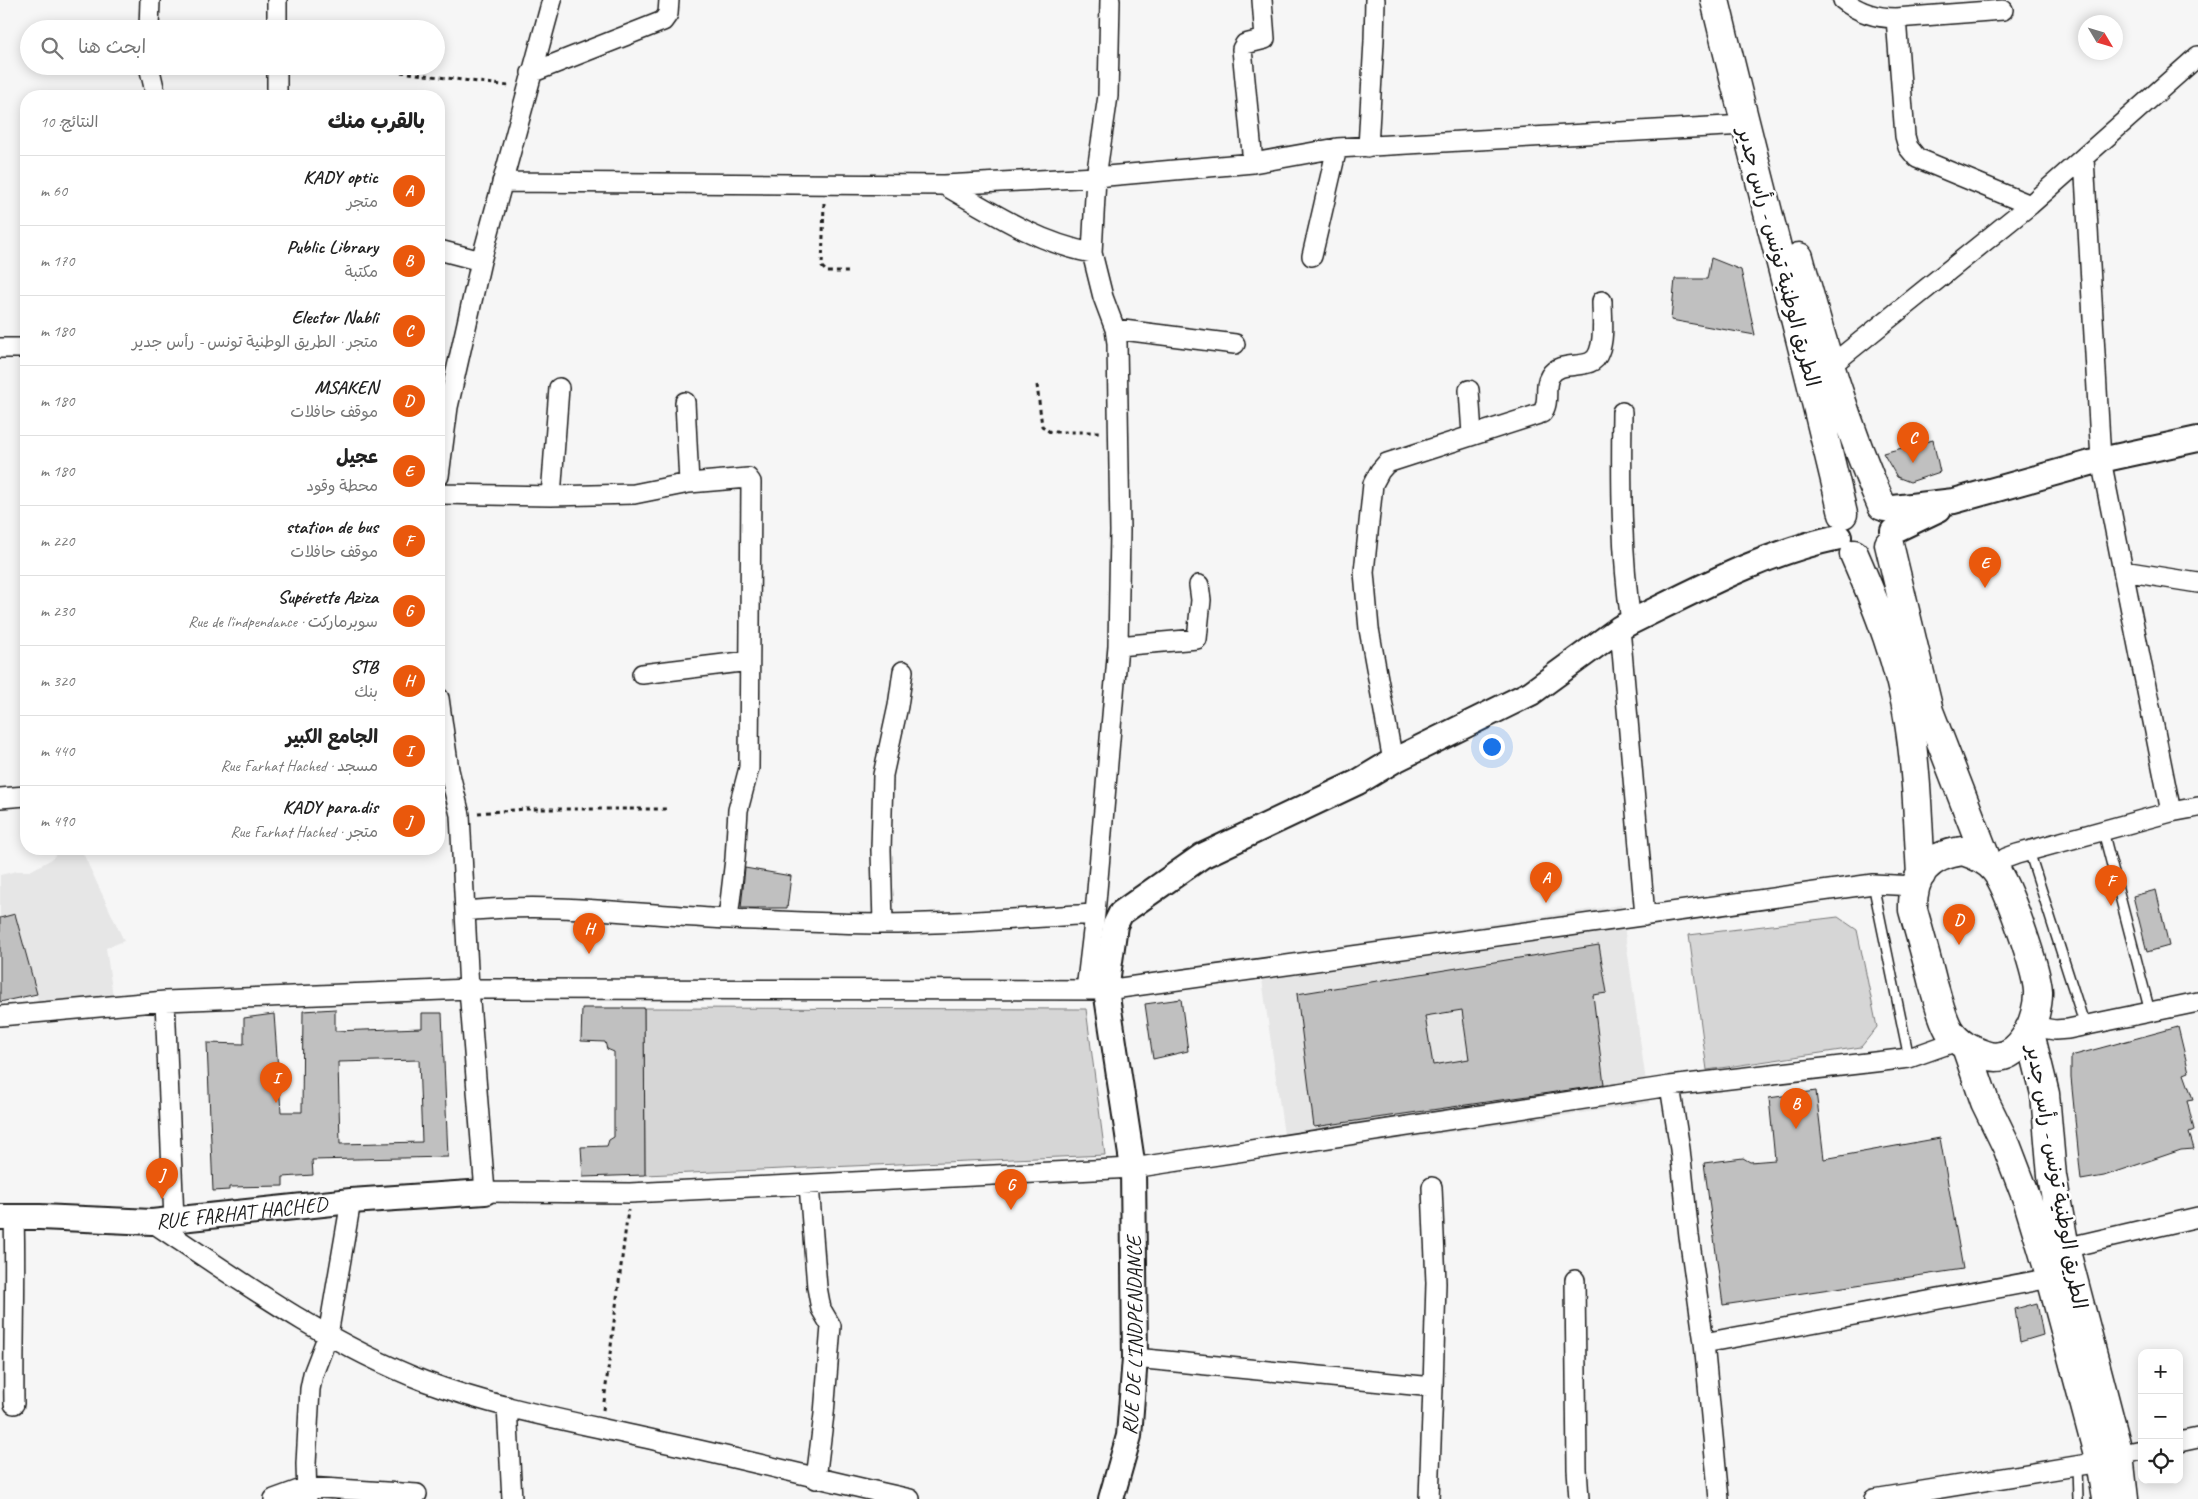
<!DOCTYPE html>
<html lang="ar">
<meta charset="utf-8">
<style>
body{margin:0;font-family:Caveat,"Playpen Sans Arabic",sans-serif;background:#f2f2f2;color:#222;direction:rtl}
.controls{position:absolute;right:15px;bottom:15px;display:grid;overflow:hidden;border-radius:10px;box-shadow:0 2px 12px #0003}
.controls button{width:45px;height:45px;display:grid;place-items:center;padding:0;border:0;border-bottom:1px solid #e0e0e0;background:#fff;color:#222;font:25px sans-serif}
.compass{position:absolute;left:2078px;top:15px;width:45px;height:45px;border-radius:50%;background:#fff;box-shadow:0 2px 12px #0003;rotate:128deg}
.you{position:absolute;left:1491px;top:746px;width:18px;height:18px;margin:-12px;border:4px solid #fff;border-radius:50%;background:#1a73e8;box-shadow:0 0 0 8px #1a73e833}
.badge{display:grid;place-items:center;width:32px;height:32px;border-radius:50%;background:#ea580c;color:#fff;font-size:16px;font-weight:700}
.pin{position:absolute;translate:-50% -41px;filter:drop-shadow(0 1px 2px #0008)}
.pin::after{content:'';position:absolute;top:26px;width:18px;height:15px;background:inherit;clip-path:polygon(0 0,100% 0,50% 100%)}
.list{margin:0;padding:0;list-style:none}
h2{display:flex;justify-content:space-between;align-items:center;height:65px;margin:0;padding:0 20px;font-size:21px}
h2 small{font-size:16px;font-weight:400;color:#767676}
.list li{display:grid;grid-template-columns:32px 1fr auto;gap:15px;align-items:center;box-sizing:border-box;height:70px;padding:0 20px;border-top:1px solid #e0e0e0}
.list b{display:block;font-size:19px;white-space:nowrap}
.list p{margin:0;font-size:16px;white-space:nowrap;color:#767676}
.list em{font-size:16px;font-style:normal;color:#767676}
.icon{flex:none;width:28px;height:28px;fill:none;stroke:currentColor;stroke-width:2;stroke-linecap:round;stroke-linejoin:round}
.map{position:relative;flex:none;width:2198px;height:1499px;overflow:hidden;direction:ltr}
.search{position:absolute;background:#fff;box-shadow:0 2px 12px #0003;left:20px;top:20px;width:425px;height:55px;display:flex;align-items:center;gap:12px;box-sizing:border-box;padding:0 18px;border-radius:28px;color:#767676;font-size:19px}
.panel{position:absolute;background:#fff;box-shadow:0 2px 12px #0003;left:20px;top:90px;width:425px;height:765px;border-radius:20px;direction:rtl}
.map>svg:first-child{display:block}
.built{fill:#e6e6e6}
.green{fill:#d6d6d6;stroke:#797979}
.building{fill:#c0c0c0;stroke:#1c1c1c;fill-rule:evenodd}
.lines{fill:none;stroke-linecap:round;stroke-linejoin:round}
.service-casing{stroke:#1c1c1c;stroke-width:12}
.minor-casing{stroke:#1c1c1c;stroke-width:22}
.tertiary-casing{stroke:#1c1c1c;stroke-width:28}
.primary-casing{stroke:#1c1c1c;stroke-width:31}
.path{stroke:#1c1c1c;stroke-width:3;stroke-dasharray:4 4;stroke-linecap:butt}
.service{stroke:#fff;stroke-width:9}
.minor{stroke:#fff;stroke-width:19}
.tertiary{stroke:#fff;stroke-width:24}
.primary{stroke:#fff;stroke-width:28}
.labels{text-anchor:middle;stroke-width:5;stroke-linejoin:round;paint-order:stroke}
.street-label{font-size:21px;fill:#1c1c1c;stroke:#fff}
</style>
<div class="map">
<svg width="2198" height="1499" viewBox="0 0 2198 1499">
<rect width="100%" height="100%" fill="#f6f6f6"/>
<filter id="ink" filterUnits="userSpaceOnUse"><feTurbulence type="fractalNoise" baseFrequency=".02" numOctaves="2"/><feDisplacementMap in="SourceGraphic" scale="10" xChannelSelector="R" yChannelSelector="G"/><feConvolveMatrix kernelMatrix="1 2 1 2 8 2 1 2 1" color-interpolation-filters="sRGB"/></filter>
<g filter="url(#ink)">
<path class="built" d="M60 849H81L124 941 106 948 113 996 38 1005 37 994 15 914 0 918V875L17 871H30L52 859Z
M1621 905 1649 1103 1287 1156 1259 958Z"/>
<path class="green" d="M1838 917 1857 930 1877 1027 1861 1047 1707 1070 1689 935Z
M644 1008 1086 1009 1105 1155 645 1175Z"/>
<path class="building" d="M1711 258 1741 270 1755 335 1671 320 1675 279H1707Z
M1933 440 1940 472 1910 482 1897 477 1883 453Z
M745 868 791 876 787 908H741Z
M2156 890 2169 946 2147 952 2133 896Z
M15 914 37 994 0 1002V918Z
M1599 945 1607 993 1593 995 1604 1085 1314 1127 1297 994ZM1462 1010 1469 1059 1433 1065 1425 1016Z
M1181 999 1188 1051 1153 1059 1145 1004Z
M582 1008H644L645 1175 583 1177 581 1147 607 1146 609 1140 614 1137V1052L607 1049 605 1042 581 1041Z
M335 1009V1031L422 1028V1013H442L448 1157 312 1160 313 1175 283 1177V1186L229 1187V1190L213 1191 207 1043 244 1044V1018L274 1014 281 1112H302L303 1011ZM419 1060 422 1142 340 1144 338 1062Z
M2178 1027 2189 1072 2184 1074 2193 1099 2187 1100 2194 1130 2189 1132 2194 1149 2181 1150 2104 1176 2081 1180 2071 1078V1056Z
M1816 1091 1824 1159 1940 1138 1963 1269 1723 1305 1704 1163 1743 1158 1750 1162 1775 1160 1769 1098Z
M2037 1303 2043 1335 2020 1342 2015 1309Z"/>
<g class="lines">
<defs>
<path id="service" d="M2103 831 2150 1012
M2029 851 2085 1026
M1873 884 1909 1058
M2077 1467 2078 1499"/>
<path id="minor" d="M277 0V29
M1843 0C1859 13 1876 18 1896 18L1905 136 1908 147 1917 158 2030 205
M1896 18 2003 10
M149 29 150 0
M149 66 156 96
M277 66V96
M531 73 663 21 668 14 669 0
M1368 147 1374 41 1375 0
M2084 158 2101 460 2171 812
M1253 163 1242 49 1245 44 1265 39 1262 0
M502 182 944 185 1096 177 1253 163 1337 148 1745 125
M944 185C991 212 1038 243 1092 253
M439 250 481 261
M1312 256 1337 148
M1115 329 1235 344
M0 348H26
M1829 367 2030 205 2198 56
M1469 390 1472 434
M1622 412C1621 482 1621 553 1631 622
M439 476 448 407 481 261 552 0
M689 483 748 478 751 482 749 768 738 810 735 859 728 919
M439 494 551 496 634 494 689 483 685 402
M551 496 559 388
M2123 571 2198 583
M1620 628 1645 916
M1118 646 1197 639 1201 600 1199 585
M642 674 749 661
M439 698 449 770 460 815 469 989 485 1192 630 1193 1133 1168 1670 1086 1909 1058 1957 1041
M1393 761 1369 629 1364 572 1373 484 1380 471 1387 463 1542 413C1551 401 1543 387 1550 376 1561 357 1592 374 1599 352 1605 337 1602 317 1602 301
M0 798 26 796
M1995 870 2006 858 2017 854 2171 812 2198 807
M465 911C553 901 641 915 729 919 780 921 832 924 884 924 954 924 1024 918 1095 914
M883 924 881 850 883 775 898 706 903 671
M1086 990 1095 914 1118 646 1120 531 1117 343 1115 329 1103 297 1092 253 1096 177 1108 96 1110 0
M165 1001 174 1220
M0 1016 165 1001 469 989 1106 990 1873 884 1916 886
M2030 1026 2055 1030 2068 1029 2198 1002
M1670 1086 1680 1149 1689 1236 1704 1343 1719 1499
M809 1185 817 1287 821 1309 831 1326 824 1414 816 1479
M1432 1187 1436 1283 1433 1387
M14 1217C16 1279 13 1342 14 1404
M152 1222C239 1280 326 1343 424 1381 499 1409 580 1423 658 1441 743 1459 826 1481 910 1499
M2065 1248 2198 1217
M1575 1280 1577 1469 1579 1499
M1704 1343 2051 1278
M1135 1358 1433 1387 1429 1499
M507 1406 512 1499
M2179 1442 2198 1438
M2119 1455 2142 1450
M274 1499 307 1487 417 1494
M307 1499 306 1464 310 1389 313 1374 328 1335 351 1201
M1874 1499 2100 1462"/>
<g id="tertiary">
<path d="M1885 509 1954 501 2101 460 2198 439"/>
<path d="M1893 531 1939 509"/>
<path id="s1" d="M0 1217H40L152 1222 351 1201 485 1192"/>
<path id="s2" d="M1111 1499 1129 1436 1135 1358 1133 1168 1106 990 1115 925 1121 913 1202 856 1358 782 1393 761 1531 693 1620 628 1631 622C1700 588 1764 553 1839 537"/>
</g>
<path id="primary" d="M1715 0C1756 172 1803 342 1843 514
M1799 257C1822 342 1846 425 1882 506
M1889 544 1929 711 1988 863
M1854 554C1878 609 1900 664 1909 723 1917 773 1918 824 1921 875
M1963 851C1975 855 1987 860 1995 870 2008 885 2037 971 2038 991 2039 1017 2020 1067 1986 1055 1971 1050 1958 1044 1949 1030 1941 1016 1938 999 1933 984 1927 959 1920 935 1913 910 1912 875 1928 855 1963 851Z
M2029 1029 2045 1094 2052 1176 2065 1248 2119 1455 2124 1499
M1966 1047 1985 1102 2007 1147 2028 1202 2051 1278 2100 1462 2106 1499"/>
</defs>
<use href="#service" class="service-casing"/>
<use href="#minor" class="minor-casing"/>
<use href="#tertiary" class="tertiary-casing"/>
<use href="#primary" class="primary-casing"/>
<path class="path" d="M401 72 509 86
M824 203 822 267 827 272H849
M1037 385 1042 426 1050 432H1101
M478 813 526 809H667
M603 1410 628 1210"/>
<use href="#service" class="service"/>
<use href="#minor" class="minor"/>
<use href="#tertiary" class="tertiary"/>
<use href="#primary" class="primary"/>
</g>
</g>
<g class="labels">
<g class="street-label">
<text transform="translate(1779 257) rotate(75)" y="7">الطريق الوطنية تونس - رأس جدير</text>
<text transform="translate(2057 1177) rotate(80)" y="7">الطريق الوطنية تونس - رأس جدير</text>
<text dy="7" stroke="none"><textPath href="#s1" startOffset="242">RUE FARHAT HACHED</textPath></text>
<text dy="7" stroke="none"><textPath href="#s2" startOffset="166">RUE DE L'INDPENDANCE</textPath></text>
</g>
</g>
</svg>
<div class="controls">
<button>+</button>
<button>−</button>
<button><svg class="icon" aria-label="locate" viewBox="0 0 24 24"><circle cx="12" cy="12" r="6"/><path d="M12 2v4M12 18v4M2 12h4M18 12h4"/></svg></button>
</div>
<svg class="compass" viewBox="-18 -18 36 36"><path d="M0-13l5 13h-10z" fill="#e53935"/><path d="M0 13l5-13h-10z" fill="#767676"/></svg>
<div class="you"></div>
<div class="pin badge" style="left:1546px;top:903px">A</div>
<div class="pin badge" style="left:1796px;top:1129px">B</div>
<div class="pin badge" style="left:1913px;top:463px">C</div>
<div class="pin badge" style="left:1959px;top:945px">D</div>
<div class="pin badge" style="left:1985px;top:588px">E</div>
<div class="pin badge" style="left:2111px;top:906px">F</div>
<div class="pin badge" style="left:1011px;top:1210px">G</div>
<div class="pin badge" style="left:589px;top:954px">H</div>
<div class="pin badge" style="left:276px;top:1103px">I</div>
<div class="pin badge" style="left:162px;top:1199px">J</div>
<div class="search"><svg class="icon" aria-label="search" viewBox="0 0 24 24"><circle cx="10" cy="10" r="6"/><path d="M15 15l6 6"/></svg>ابحث هنا</div>
<section class="panel">
<h2>بالقرب منك<small>النتائج: 10</small></h2>
<ul class="list">
<li><span class="badge">A</span><div><b>KADY optic</b><p>متجر</p></div><em>60 m</em></li>
<li><span class="badge">B</span><div><b>Public Library</b><p>مكتبة</p></div><em>170 m</em></li>
<li><span class="badge">C</span><div><b>Elector Nabli</b><p>متجر · الطريق الوطنية تونس - رأس جدير</p></div><em>180 m</em></li>
<li><span class="badge">D</span><div><b>MSAKEN</b><p>موقف حافلات</p></div><em>180 m</em></li>
<li><span class="badge">E</span><div><b>عجيل</b><p>محطة وقود</p></div><em>180 m</em></li>
<li><span class="badge">F</span><div><b>station de bus</b><p>موقف حافلات</p></div><em>220 m</em></li>
<li><span class="badge">G</span><div><b>Supérette Aziza</b><p>سوبرماركت · Rue de l'indpendance</p></div><em>230 m</em></li>
<li><span class="badge">H</span><div><b>STB</b><p>بنك</p></div><em>320 m</em></li>
<li><span class="badge">I</span><div><b>الجامع الكبير</b><p>مسجد · Rue Farhat Hached</p></div><em>440 m</em></li>
<li><span class="badge">J</span><div><b>KADY para.dis</b><p>متجر · Rue Farhat Hached</p></div><em>490 m</em></li>
</ul>
</section>
</div>
